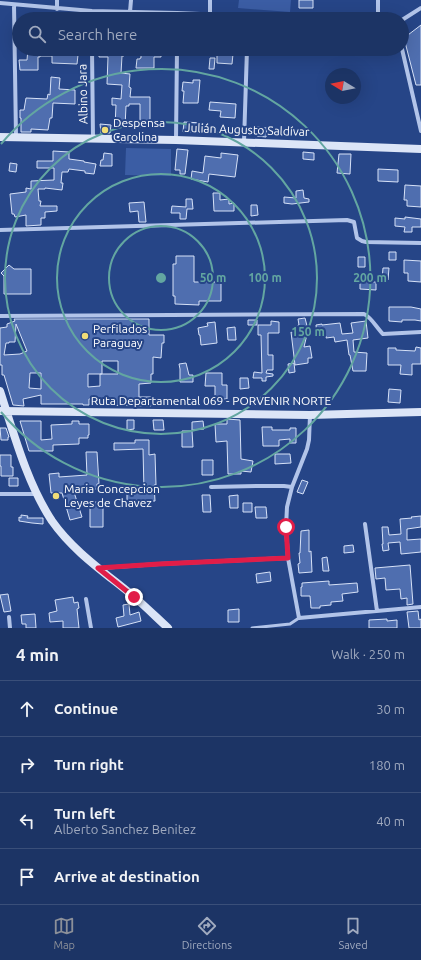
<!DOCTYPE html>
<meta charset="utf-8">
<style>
body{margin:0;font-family:Ubuntu,sans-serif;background:#253c6b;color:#f1f3f6}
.compass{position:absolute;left:325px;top:68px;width:36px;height:36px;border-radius:50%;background:#1c3465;box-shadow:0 4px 16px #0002;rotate:280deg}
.stop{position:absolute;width:12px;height:12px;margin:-9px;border:3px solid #e11d48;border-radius:50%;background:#fff}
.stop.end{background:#e11d48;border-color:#fff;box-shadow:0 1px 4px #0008}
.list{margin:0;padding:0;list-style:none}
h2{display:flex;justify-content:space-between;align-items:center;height:52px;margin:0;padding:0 16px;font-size:17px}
h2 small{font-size:13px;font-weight:400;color:#a0aabf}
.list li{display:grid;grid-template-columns:26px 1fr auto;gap:12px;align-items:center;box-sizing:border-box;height:56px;padding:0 16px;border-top:1px solid #3a4f79}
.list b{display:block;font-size:15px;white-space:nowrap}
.list p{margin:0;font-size:13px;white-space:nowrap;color:#a0aabf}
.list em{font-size:13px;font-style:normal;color:#a0aabf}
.icon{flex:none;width:22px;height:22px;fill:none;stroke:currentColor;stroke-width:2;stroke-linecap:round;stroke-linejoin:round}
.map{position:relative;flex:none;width:421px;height:628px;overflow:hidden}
.search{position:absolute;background:#1c3465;box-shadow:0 4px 16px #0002;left:12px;right:12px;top:12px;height:44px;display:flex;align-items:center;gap:10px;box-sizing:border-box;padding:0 14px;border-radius:22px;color:#a0aabf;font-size:15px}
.sheet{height:276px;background:#1c3465}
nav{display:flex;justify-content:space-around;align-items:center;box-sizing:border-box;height:56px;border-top:1px solid #3a4f79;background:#1c3465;font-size:11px;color:#a0aabf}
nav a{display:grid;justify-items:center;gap:2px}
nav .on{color:#8c9099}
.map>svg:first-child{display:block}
.green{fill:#3b5da4}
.building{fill:#4f6eaf;stroke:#d6e1f7;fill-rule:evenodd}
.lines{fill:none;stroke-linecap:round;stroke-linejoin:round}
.lane{stroke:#b2c4e9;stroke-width:3}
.street{stroke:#b2c4e9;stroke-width:4}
.secondary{stroke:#dce5f7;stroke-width:8}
.route{stroke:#e11d48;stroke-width:5}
.ring{fill:none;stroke:#63a6a1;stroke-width:2}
.poi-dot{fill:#f1dd77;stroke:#264587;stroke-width:1.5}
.labels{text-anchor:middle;stroke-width:4;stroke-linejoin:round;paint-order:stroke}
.street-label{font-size:12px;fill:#fff;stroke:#264587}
.poi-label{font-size:12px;fill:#fff;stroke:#264587;text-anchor:start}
.centre{fill:#63a6a1;stroke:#264587;stroke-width:2}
.ring-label{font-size:12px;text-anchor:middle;font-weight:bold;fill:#63a6a1;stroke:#264587;stroke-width:4;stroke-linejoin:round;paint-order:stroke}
</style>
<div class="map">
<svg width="421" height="628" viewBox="0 0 421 628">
<rect width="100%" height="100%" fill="#264587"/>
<path class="green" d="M239 0H291L290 12 238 8Z
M126 148 171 149V176L125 175Z"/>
<path class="building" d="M299 0H313V8H299Z
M421 25V85H416L404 38Z
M28 49H58V54L78 55 77 64 52 63V56H40V57H38V70H20L19 60H27Z
M99 49H124V56H122L121 73 130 74 129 87 131 88 130 97H150V127H140V104H129V106H126L125 127 115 126 116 105H112V98L121 99 122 85 107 84 108 57H99Z
M141 49H161V57H154V68H136L137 59H140V58H141Z
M217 53 233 54 232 64 217 63Z
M210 58H215L214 69H209Z
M51 77 60 78 59 89 75 90V104L53 103 52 118H50L48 130 31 129V132H21V118H20V110H24L26 98 47 99 48 94 50 95Z
M193 80H200L198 103H183L184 91H182L183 82 193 83Z
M210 102 236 104 235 118 220 117 221 111 209 110Z
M184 122 203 123V133L183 132Z
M100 124 111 125 110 133H101Z
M257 127 267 128 266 137 257 136Z
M177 149 188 150 185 174H180V170H175Z
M53 151 69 152V159L84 161V162L96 164 94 174 85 173V171L69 169 68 172H62L61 183H63L62 190 45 188V189H38L39 201H41L40 206H57V211L45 212V218H41V225L26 226V215L15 217 14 214H12L10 194 26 192V188L31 189V181L54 180V168H37V161H53Z
M303 152 314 153V160L303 159Z
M104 153 112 154V166H100L101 160H103Z
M221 153 238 155 235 177 209 174 208 182 191 179 192 171 203 173 205 156 221 158Z
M339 154H351L350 174 337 173Z
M10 163 17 164 16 172 9 171Z
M378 169 398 170V182L378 181Z
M405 185 421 186V207L407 206V200H404Z
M303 190 304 198 309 199V202L292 204 284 203V197L296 198V191Z
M213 193H220V200L229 199V204L234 203V211H214Z
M186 199H192L193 209H187L186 219H180V213H171L172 206 186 207Z
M144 202 146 222H139L138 211 130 212 129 203Z
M251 205H257L258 215 251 216Z
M405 217 421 219V227H412V232H404L405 227 395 226V218L405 219Z
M389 252H396V260H389Z
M176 256H194V282H221V301H199V305L175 304V296H173V264H176Z
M358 257H365V267H358Z
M404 260 421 261V282L408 281V273H404Z
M9 265 14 269H31V294H4V276L1 273Z
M383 268H389L388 280H382Z
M360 282H376V290L360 289Z
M389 307H411L421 309V321L415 320H402V322L389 321Z
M305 318 307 326H309L304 347 310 346 312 358H308V363L295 365 291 332 299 331 300 330 298 325H299L298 319Z
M14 319H149V335H164V343H162L161 358 153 357V374H151V383L139 384V397H151V406L100 405V399H89V405H83V404H41V395L23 399 24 406 13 405 4 375H2V365H0V328L7 327V324L15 321ZM16 324 27 351 20 354 4 355 6 343H9V342H15ZM102 361H118V374H100V386L88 387V374H102ZM30 373H41V389L29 388Z
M248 320H257V325H248Z
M271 321 279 322V333H268V355H273V370H267L266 373 273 374V376L266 377V381H262V378H253L254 372 262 373 261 335H258V325H271Z
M366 321 368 338 353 340 354 352 367 353 366 371H353L350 355H349L347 340 335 342 334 337 326 338V336L317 337 316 325 322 324V325L340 323 342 334 353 333 351 323Z
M215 322 217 343 201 345 200 335H199L198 328 208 326 207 323Z
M235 327 236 340H228L227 328Z
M416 347 421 348V364H412V375L400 374 401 365H388V348H396V350L415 351Z
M186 363 189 375H193V382H180V369L179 364Z
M294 363 295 372 289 373 288 364Z
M206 373H222V385H227V399H223V402H215V386H205Z
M240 378H248L249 388 240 389Z
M389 389 401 390 400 403 388 402Z
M227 419 240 420 241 459 253 461 251 472 241 471V474H228L227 441 216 442 215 424H227Z
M127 420H134V429L127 430Z
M153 420H163L164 430H154Z
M20 421H41V440L52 439 51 425 72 424V421H79V424H89V435H88V438H79V444L53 445V451H29Z
M203 421 204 429 192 430V422Z
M262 427H272V430H290V428H296V443H290V439L279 440V446H263Z
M0 428H6L9 437H8V440H1Z
M182 431H192L193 447H182Z
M135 440H149V455L155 454 156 485H154L155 501 127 502V491H144L143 449 114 450V443H135Z
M86 452H97L99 484H97V489H87V488L73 489 82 517 70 520 62 493H51L49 474 59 473V477L87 475Z
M275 454H290L291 463 275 464Z
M0 455H11V467H13V476H1V466H0Z
M202 460H213V475H202Z
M9 478H18V486H9Z
M302 480 308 482 303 494 297 492Z
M202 495H210L211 512H203Z
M238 495V508H230L229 496Z
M90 502H103V527H90Z
M243 503H252V512H243Z
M255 507H266L267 518H256Z
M21 515 28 516 27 518H43V524L32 523 19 521V517L21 518Z
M421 516V527L407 529V540L421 539V552L401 554 400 542 388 543 389 550 383 551 382 544H383L382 527H388L389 535 401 534 400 519 412 518 411 517Z
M309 530V552L311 551 312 572 299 573 298 564 300 563 299 553H300L301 531Z
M353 545 354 552 344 553V546Z
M327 557 329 571H323L322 558Z
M410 565 413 604 407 605V598L401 599 400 589 386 590 385 578 376 579 375 568Z
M270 572 271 581 257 583 256 574Z
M329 581V585L357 583 358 592 342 594 343 601 331 602V605L320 606V608H311L310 596H301V587H302V583Z
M8 594 11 611 4 612 0 595Z
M73 597 74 603 78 602 79 608 77 609 79 628H63V621L50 622 49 613 57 611 55 600Z
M129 604 130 615 139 612 141 621 118 627 116 618 124 616 123 605Z
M239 609V622H228V610Z
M418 611 419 620 421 619V628H409L407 612Z
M35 614 36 628H26V624H22L21 615Z
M387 619V621L397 620V628H369V620Z"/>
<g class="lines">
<path class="lane" d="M252 628 290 624 299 618"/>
<path class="street" d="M0 3 92 11 177 13 247 16 376 19
M14 5 16 137
M57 9V0
M92 11V19
M130 12 131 0
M210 14V0
M378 19V0
M402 20 421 8
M92 49 93 138
M402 49 421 131
M176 140 177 49
M244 142 247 49
M0 230 347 220 354 222 357 238 362 241 366 242 421 243
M0 316 364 314C371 317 377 328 383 334L421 332
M310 415 309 440 307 449 292 487 287 507 286 527 288 558 299 618 421 607
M211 487 256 486H284L292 487
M0 494H37
M365 524 377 611
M101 568 159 564 288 558
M86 599 91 628
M9 617 10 628"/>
<path class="secondary" d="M0 137 176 140 421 149
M0 391C14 434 27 483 52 521 73 551 104 572 132 595 144 605 156 617 168 628
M0 411 310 415 421 412"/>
</g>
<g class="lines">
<path class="route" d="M134 597 98 568 159 564 288 558 286 527"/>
</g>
<g class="ring">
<circle cx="161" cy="278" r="52"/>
<circle cx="161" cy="278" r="104"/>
<circle cx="161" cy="278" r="156"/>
<path d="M1 144A209 209 0 1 1 1 412"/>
</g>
<g class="poi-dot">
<circle cx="105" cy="130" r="4"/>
<circle cx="85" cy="336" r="4"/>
<circle cx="56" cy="496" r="4"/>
</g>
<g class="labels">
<g class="street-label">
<text transform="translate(83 94) rotate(-91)" y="4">Albino Jara</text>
<text transform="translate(247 130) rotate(2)" y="4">Julián Augusto Saldívar</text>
<text x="211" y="405">Ruta Departamental 069 - PORVENIR NORTE</text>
</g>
<g class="poi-label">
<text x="113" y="127">Despensa<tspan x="113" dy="14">Carolina</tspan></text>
<text x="93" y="333">Perfilados<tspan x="93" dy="14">Paraguay</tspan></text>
<text x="64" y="493">Maria Concepcion<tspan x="64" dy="14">Leyes de Chavez</tspan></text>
</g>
</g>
<circle cx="161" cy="278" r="6" class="centre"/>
<g class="ring-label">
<text x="213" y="282">50 m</text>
<text x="265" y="282">100 m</text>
<text x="370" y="282">200 m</text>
<text x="308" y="336">150 m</text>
</g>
</svg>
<svg class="compass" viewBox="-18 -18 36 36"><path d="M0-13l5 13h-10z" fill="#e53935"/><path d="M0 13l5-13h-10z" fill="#a0aabf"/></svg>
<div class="stop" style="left:286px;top:527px"></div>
<div class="stop end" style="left:134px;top:597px"></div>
<div class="search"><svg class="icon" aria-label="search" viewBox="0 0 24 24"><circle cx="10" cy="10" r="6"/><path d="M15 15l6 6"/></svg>Search here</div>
</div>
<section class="sheet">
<h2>4 min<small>Walk · 250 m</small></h2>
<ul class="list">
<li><svg class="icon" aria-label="ahead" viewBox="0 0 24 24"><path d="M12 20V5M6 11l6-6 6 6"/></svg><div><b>Continue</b></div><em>30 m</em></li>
<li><svg class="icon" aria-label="right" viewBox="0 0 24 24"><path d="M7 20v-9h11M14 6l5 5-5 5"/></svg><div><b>Turn right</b></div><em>180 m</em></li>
<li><svg class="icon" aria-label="left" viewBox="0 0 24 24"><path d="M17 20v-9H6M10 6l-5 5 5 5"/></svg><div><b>Turn left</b><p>Alberto Sanchez Benitez</p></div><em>40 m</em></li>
<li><svg class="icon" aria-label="arrive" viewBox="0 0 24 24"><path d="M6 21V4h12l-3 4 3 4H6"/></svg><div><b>Arrive at destination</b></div></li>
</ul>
</section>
<nav>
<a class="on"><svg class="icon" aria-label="map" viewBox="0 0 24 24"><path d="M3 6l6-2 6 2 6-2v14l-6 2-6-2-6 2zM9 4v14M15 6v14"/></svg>Map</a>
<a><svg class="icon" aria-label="directions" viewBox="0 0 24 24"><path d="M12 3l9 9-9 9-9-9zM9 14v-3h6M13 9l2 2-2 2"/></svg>Directions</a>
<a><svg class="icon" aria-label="saved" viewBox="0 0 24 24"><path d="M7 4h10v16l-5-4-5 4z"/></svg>Saved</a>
</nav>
